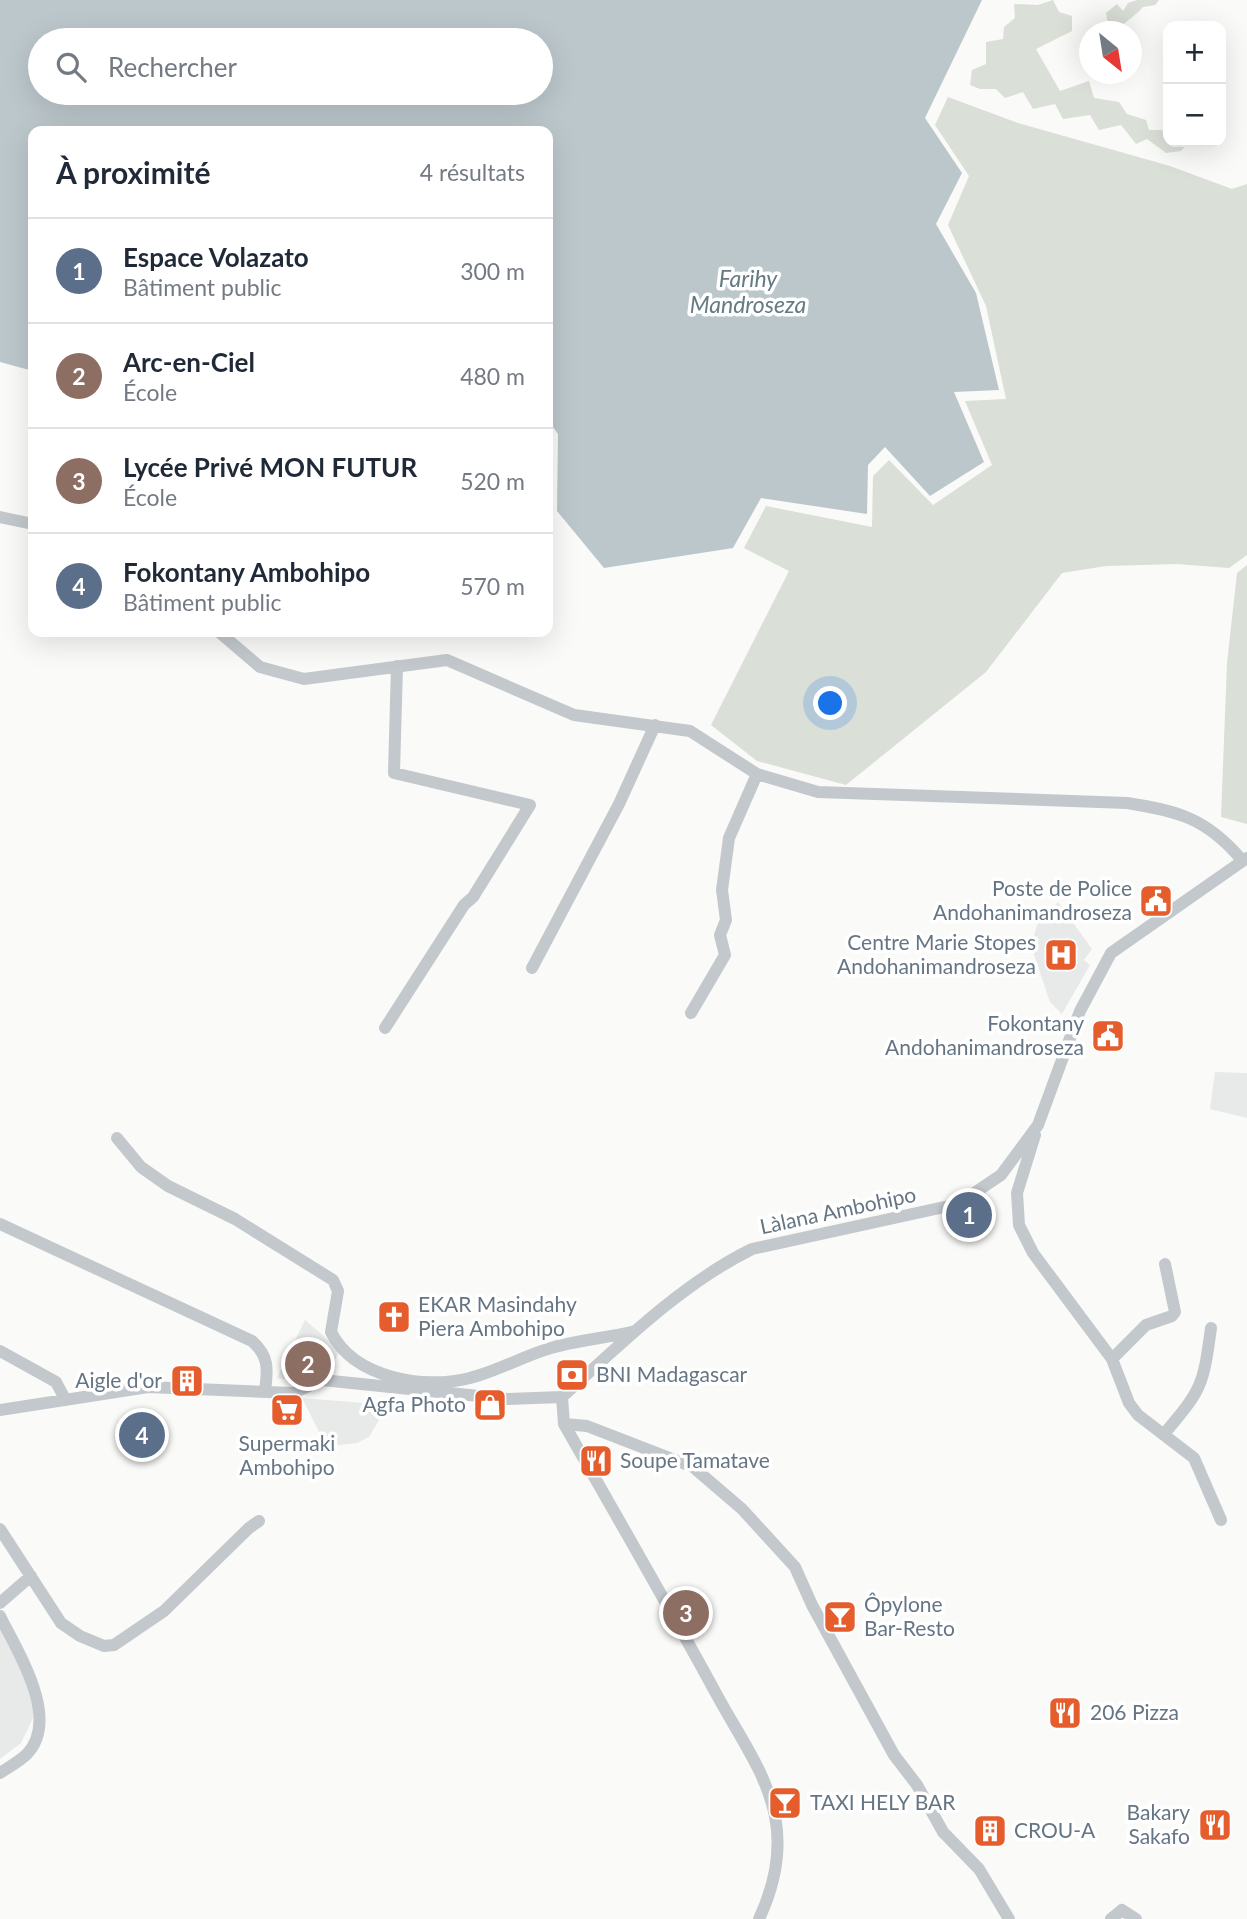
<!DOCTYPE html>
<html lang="fr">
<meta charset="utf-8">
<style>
body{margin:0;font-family:Lato,sans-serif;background:#f2f2f3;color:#1f2937}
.controls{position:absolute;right:21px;top:21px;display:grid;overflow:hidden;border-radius:14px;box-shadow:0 7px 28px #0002}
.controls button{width:63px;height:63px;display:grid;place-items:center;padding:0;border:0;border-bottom:2px solid #e0e1e3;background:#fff;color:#1f2937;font:35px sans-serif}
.compass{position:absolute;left:1079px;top:21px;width:63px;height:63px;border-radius:50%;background:#fff;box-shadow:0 7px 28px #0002;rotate:150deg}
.you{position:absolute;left:831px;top:704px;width:24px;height:24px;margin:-18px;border:5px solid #fff;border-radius:50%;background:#1a73e8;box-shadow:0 0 0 10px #1a73e833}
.badge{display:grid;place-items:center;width:46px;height:46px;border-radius:50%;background:#e55d2d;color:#fff;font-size:23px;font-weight:700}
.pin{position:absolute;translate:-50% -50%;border:4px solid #fff;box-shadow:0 2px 7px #0006}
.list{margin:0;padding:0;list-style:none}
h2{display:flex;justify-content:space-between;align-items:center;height:91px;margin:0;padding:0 28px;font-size:30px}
h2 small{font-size:23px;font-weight:400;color:#747a83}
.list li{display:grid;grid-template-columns:46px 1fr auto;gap:21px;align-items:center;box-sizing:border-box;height:105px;padding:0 28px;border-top:2px solid #e0e1e3}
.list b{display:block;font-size:26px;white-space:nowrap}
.list p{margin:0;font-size:23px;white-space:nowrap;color:#747a83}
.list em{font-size:23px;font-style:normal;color:#747a83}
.icon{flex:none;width:38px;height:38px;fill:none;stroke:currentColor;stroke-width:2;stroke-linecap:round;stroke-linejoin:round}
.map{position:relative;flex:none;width:1247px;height:1919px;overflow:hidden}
.search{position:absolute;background:#fff;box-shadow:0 7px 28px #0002;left:28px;top:28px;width:525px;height:77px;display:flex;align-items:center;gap:18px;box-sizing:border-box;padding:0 24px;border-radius:38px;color:#747a83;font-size:26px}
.panel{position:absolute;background:#fff;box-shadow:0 7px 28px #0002;left:28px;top:126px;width:525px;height:511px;border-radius:14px}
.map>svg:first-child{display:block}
.built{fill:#e8e9e9}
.green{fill:#dadfd7}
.water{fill:#bcc7cc;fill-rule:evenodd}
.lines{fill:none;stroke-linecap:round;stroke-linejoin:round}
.minor{stroke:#c3c8cc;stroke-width:12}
.labels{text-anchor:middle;stroke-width:7;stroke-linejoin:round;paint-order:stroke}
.poi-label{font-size:21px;fill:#657583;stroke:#fff;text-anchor:start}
.street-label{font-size:21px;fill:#657583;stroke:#fff}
.water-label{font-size:23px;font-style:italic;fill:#657a83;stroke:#fff}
</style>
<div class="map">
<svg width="1247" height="1919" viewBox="0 0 1247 1919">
<rect width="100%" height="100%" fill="#fafaf8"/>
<path class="built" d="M1058 902 1092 949 1084 960 1090 965 1062 1014 1050 1002 1031 946 1037 925Z
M1215 1072 1247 1073V1118L1210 1109Z
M305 1320 340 1350 323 1385 277 1378Z
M302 1398 388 1405 369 1437 357 1443 339 1445 323 1440Z
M0 1624 33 1693V1718L21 1743 0 1759Z"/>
<path class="green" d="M1053 0 1059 12 1072 16V31L1036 49 1060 91 1089 81 1094 98 1119 102 1127 114 1146 120 1149 130H1161L1168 134V142H1189L1181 151 1166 153 1147 139 1136 144 1121 125 1099 130 1090 115 1063 119 1055 104 1033 109 1023 92 1005 98 996 89H980L970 85 972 70 986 64V42L1003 39 1004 27 1015 18 1014 4 1038 5Z
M1137 0H1159L1155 5 1143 7C1136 16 1127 19 1120 29L1107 20 1106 13 1117 4 1123 11 1128 3Z
M948 97 1018 123 1170 166 1232 189 1247 184V555L1229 568 1177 564 1106 566 1062 573 986 672 846 785 757 761 711 725 789 571 744 548 766 506 872 527 873 476 889 460 933 505 992 465 965 401 1006 399 986 306 948 225 969 176 935 125Z
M1247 565V824L1221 817 1227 663 1237 573Z"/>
<path class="water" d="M0 0H982L925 118 962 173 936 224 976 293 999 390 954 392 984 462 930 496 885 447 868 465 867 514 761 498 733 548 604 568 557 511 558 434 548 420V131H33V371L0 362ZM40 40H541V93H40Z"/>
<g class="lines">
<path class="minor" d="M0 517 33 524
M219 632 260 667 304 679 447 660 574 715 690 731 757 774 818 792 1127 803C1178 811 1206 818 1241 859
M532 968 619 804 655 725
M691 1013 725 955 720 935 726 920 722 890 729 838 757 774
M385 1028 464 905 473 897 530 805 394 773 397 666
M1035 1135 1017 1193 1019 1225 1033 1253 1112 1359 1129 1403 1138 1415 1194 1458 1221 1520
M117 1138 141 1167 168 1186 235 1219 333 1280 338 1291 331 1332C354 1378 424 1390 470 1378 498 1371 523 1356 551 1348 578 1340 608 1338 635 1331
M0 1224 252 1341C269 1356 268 1369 265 1391
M0 1351 56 1382 65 1399
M1112 1359 1146 1325 1172 1316 1175 1312 1165 1264
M562 1397C620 1345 681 1284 752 1249L958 1204 1001 1175 1038 1125 1080 1011 1111 953 1247 858
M562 1397 564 1424C616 1515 668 1605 718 1697 738 1734 767 1774 775 1816 782 1852 774 1887 759 1919
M0 1410 148 1387 293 1393 322 1380 508 1399 562 1397
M564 1424 587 1426 693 1467 742 1509 795 1567 812 1605 894 1755 917 1785 943 1832 979 1869 1009 1919
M1164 1434C1202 1389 1203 1387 1211 1328
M0 1529 61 1623 80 1636 104 1646 114 1645 164 1611 249 1528 259 1521
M0 1603 31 1576
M0 1616C17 1651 61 1718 27 1754 20 1761 9 1767 0 1773
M1111 1919 1122 1910 1136 1919"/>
</g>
<defs>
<symbol id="civic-square" viewBox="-11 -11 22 22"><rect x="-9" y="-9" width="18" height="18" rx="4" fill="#e55d2d" stroke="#fff"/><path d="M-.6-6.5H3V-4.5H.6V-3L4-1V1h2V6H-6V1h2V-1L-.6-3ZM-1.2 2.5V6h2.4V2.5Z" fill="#fff"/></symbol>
<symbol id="hospital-square" viewBox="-11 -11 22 22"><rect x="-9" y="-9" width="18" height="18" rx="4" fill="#e55d2d" stroke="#fff"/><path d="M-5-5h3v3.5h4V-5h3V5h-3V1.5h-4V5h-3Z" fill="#fff"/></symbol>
<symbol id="church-square" viewBox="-11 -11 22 22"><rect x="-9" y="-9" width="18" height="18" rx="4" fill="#e55d2d" stroke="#fff"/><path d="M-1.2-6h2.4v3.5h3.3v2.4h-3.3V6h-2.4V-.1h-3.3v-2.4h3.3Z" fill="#fff"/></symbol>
<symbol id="bank-square" viewBox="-11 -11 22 22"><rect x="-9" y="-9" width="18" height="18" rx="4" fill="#e55d2d" stroke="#fff"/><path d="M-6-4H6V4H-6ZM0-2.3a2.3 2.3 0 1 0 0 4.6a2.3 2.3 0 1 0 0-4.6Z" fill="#fff"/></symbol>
<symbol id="building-square" viewBox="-11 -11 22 22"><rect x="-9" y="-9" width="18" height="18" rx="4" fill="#e55d2d" stroke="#fff"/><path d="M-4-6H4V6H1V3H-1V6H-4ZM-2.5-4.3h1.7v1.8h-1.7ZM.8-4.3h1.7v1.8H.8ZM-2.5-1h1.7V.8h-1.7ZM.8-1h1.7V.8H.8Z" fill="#fff"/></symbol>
<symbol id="shop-square" viewBox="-11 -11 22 22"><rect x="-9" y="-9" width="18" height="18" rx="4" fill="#e55d2d" stroke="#fff"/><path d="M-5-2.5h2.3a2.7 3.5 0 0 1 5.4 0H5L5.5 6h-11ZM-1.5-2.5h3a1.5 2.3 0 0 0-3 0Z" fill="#fff"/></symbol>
<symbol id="supermarket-square" viewBox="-11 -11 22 22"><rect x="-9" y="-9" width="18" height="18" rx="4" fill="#e55d2d" stroke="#fff"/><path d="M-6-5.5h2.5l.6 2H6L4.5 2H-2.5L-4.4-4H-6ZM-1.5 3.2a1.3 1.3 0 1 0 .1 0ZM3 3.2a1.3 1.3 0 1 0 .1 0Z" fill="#fff"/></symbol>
<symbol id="restaurant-square" viewBox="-11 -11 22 22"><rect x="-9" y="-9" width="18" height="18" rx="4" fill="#e55d2d" stroke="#fff"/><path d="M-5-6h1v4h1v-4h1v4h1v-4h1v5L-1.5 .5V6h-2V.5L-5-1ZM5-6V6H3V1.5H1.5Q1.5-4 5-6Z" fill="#fff"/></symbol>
<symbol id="bar-square" viewBox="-11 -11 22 22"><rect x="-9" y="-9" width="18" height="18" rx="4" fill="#e55d2d" stroke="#fff"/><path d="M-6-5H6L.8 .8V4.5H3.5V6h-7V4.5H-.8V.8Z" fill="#fff"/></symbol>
</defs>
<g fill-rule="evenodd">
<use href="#civic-square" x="1137" y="882" width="38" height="38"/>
<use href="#hospital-square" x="1042" y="936" width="38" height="38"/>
<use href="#civic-square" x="1089" y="1017" width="38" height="38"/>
<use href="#church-square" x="375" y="1298" width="38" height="38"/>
<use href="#bank-square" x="553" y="1356" width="38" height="38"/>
<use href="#building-square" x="168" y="1362" width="38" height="38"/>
<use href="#shop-square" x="471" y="1386" width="38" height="38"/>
<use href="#supermarket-square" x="268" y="1391" width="38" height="38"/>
<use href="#restaurant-square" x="577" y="1442" width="38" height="38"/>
<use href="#bar-square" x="821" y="1598" width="38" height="38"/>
<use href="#restaurant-square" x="1046" y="1694" width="38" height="38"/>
<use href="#bar-square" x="766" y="1784" width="38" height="38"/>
<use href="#restaurant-square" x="1196" y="1806" width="38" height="38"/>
<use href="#building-square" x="971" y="1812" width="38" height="38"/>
</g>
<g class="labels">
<g class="poi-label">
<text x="1132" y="896" text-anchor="end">Poste de Police<tspan x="1132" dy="24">Andohanimandroseza</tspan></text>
<text x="1036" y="950" text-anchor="end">Centre Marie Stopes<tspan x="1036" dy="24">Andohanimandroseza</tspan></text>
<text x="1084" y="1031" text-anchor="end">Fokontany<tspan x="1084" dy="24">Andohanimandroseza</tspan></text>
<text x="418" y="1312">EKAR Masindahy<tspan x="418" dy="24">Piera Ambohipo</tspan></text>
<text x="596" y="1382">BNI Madagascar</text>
<text x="162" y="1388" text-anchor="end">Aigle d'or</text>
<text x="466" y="1412" text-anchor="end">Agfa Photo</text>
<text x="287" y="1451" text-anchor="middle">Supermaki<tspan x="287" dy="24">Ambohipo</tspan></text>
<text x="620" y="1468">Soupe Tamatave</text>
<text x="864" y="1612">Ôpylone<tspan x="864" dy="24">Bar-Resto</tspan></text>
<text x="1090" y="1720">206 Pizza</text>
<text x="810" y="1810">TAXI HELY BAR</text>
<text x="1190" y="1820" text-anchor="end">Bakary<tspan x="1190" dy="24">Sakafo</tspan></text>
<text x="1014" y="1838">CROU-A</text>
</g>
<g class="street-label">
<text transform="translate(838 1211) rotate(-12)" y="7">Làlana Ambohipo</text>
</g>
<g class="water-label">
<text x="748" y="287">Farihy<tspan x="748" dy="26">Mandroseza</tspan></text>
</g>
</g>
</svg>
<div class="controls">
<button>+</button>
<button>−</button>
</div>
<svg class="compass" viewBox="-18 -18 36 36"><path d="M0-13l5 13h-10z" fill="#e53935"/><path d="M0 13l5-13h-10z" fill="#747a83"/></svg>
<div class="you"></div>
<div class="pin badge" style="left:969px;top:1215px;background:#5c6f8a">1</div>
<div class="pin badge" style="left:308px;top:1364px;background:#8d6e63">2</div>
<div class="pin badge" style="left:686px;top:1613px;background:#8d6e63">3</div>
<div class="pin badge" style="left:142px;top:1435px;background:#5c6f8a">4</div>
<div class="search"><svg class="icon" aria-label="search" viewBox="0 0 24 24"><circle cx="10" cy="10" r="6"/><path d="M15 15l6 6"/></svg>Rechercher</div>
<section class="panel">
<h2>À proximité<small>4 résultats</small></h2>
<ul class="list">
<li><span class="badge" style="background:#5c6f8a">1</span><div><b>Espace Volazato</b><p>Bâtiment public</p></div><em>300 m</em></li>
<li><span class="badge" style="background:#8d6e63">2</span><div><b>Arc-en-Ciel</b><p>École</p></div><em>480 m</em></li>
<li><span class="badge" style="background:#8d6e63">3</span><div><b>Lycée Privé MON FUTUR</b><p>École</p></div><em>520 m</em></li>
<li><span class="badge" style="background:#5c6f8a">4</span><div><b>Fokontany Ambohipo</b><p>Bâtiment public</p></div><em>570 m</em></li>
</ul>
</section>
</div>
